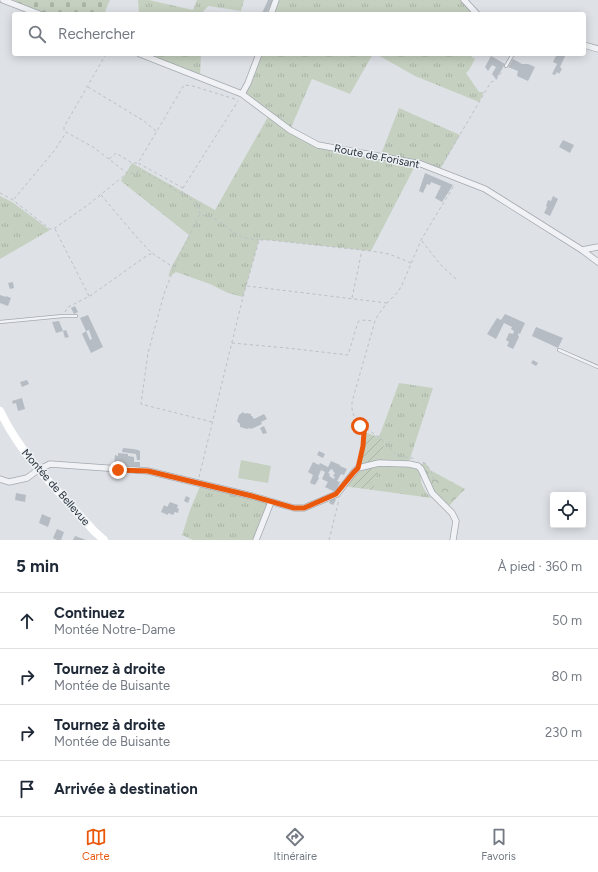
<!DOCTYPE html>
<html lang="fr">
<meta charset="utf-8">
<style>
body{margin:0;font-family:Figtree,sans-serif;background:#f6f6f7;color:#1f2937}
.controls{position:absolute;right:12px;bottom:12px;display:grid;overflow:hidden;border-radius:4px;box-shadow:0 2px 10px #0003}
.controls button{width:36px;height:36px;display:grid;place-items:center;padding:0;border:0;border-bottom:1px solid #e0e1e3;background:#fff;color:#1f2937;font:20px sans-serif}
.stop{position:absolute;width:12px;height:12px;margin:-9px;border:3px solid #ea580c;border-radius:50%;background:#fff}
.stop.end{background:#ea580c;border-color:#fff;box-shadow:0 1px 4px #0008}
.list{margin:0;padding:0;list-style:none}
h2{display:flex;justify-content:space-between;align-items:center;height:52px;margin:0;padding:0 16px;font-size:17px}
h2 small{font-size:13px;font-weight:400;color:#747a83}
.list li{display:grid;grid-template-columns:26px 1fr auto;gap:12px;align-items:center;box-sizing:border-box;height:56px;padding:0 16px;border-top:1px solid #e0e1e3}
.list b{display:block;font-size:15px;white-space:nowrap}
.list p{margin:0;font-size:13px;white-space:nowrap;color:#747a83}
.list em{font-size:13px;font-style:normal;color:#747a83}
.icon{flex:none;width:22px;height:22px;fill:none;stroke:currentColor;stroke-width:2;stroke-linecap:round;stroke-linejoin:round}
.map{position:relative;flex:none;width:598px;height:540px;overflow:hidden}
.search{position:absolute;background:#fff;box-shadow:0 2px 10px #0003;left:12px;right:12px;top:12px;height:44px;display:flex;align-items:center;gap:10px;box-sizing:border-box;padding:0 14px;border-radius:4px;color:#747a83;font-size:15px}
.sheet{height:276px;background:#fff}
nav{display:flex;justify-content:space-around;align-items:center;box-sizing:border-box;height:56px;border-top:1px solid #e0e1e3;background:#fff;font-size:11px;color:#747a83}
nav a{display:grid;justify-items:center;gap:2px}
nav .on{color:#ea580c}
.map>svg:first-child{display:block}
.grass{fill:url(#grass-tufts)}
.forest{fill:url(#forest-crowns)}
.cemetery{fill:url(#cemetery-stones)}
.garden{fill:url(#garden-furrows)}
.pitch{fill:#c5d0c0}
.building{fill:#b6bcc3;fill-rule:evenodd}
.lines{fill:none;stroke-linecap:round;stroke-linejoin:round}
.lane-casing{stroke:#a4a9b0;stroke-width:4}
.street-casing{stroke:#a4a9b0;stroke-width:7}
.path{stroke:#bcc0c5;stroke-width:1;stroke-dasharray:3 3;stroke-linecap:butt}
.lane{stroke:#f0f2f5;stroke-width:2.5}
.street{stroke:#f0f2f5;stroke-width:5.5}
.secondary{stroke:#fff;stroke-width:8}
.route{stroke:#ea580c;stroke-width:5}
.labels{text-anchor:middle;stroke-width:3;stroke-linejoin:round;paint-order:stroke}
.street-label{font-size:11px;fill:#28313c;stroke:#edf1f4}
</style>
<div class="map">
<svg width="598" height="540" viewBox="0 0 598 540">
<defs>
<pattern id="grass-tufts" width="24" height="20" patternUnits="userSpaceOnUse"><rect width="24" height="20" fill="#c5d0c0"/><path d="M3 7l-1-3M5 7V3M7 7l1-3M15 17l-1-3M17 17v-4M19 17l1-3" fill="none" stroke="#a9b3a6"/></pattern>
<pattern id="forest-crowns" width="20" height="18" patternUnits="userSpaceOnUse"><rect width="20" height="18" fill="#c5d0c0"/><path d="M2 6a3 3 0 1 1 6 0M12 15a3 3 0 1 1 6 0" fill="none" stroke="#a9b3a6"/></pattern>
<pattern id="cemetery-stones" width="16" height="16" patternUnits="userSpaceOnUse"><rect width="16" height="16" fill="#c5d0c0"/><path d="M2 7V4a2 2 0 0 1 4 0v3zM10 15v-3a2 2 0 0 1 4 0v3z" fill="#a9b3a6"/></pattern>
<pattern id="garden-furrows" width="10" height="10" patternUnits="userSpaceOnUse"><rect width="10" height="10" fill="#c5d0c0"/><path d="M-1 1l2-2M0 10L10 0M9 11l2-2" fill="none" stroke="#a9b3a6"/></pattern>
</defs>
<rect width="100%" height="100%" fill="#dee2e7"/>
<path class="grass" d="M138 0H149L193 10 197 0H244L241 11 208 6 201 14H139Z
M276 0H464L476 14H272Z
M140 54H201L200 78Z
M259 54H373L350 94 312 79 290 130 318 145 380 157 399 108 460 135 439 171 416 164 371 251 269 240H259L243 297 228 293 210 284 176 272 168 277 171 268 189 235 121 181 132 163 215 210 269 115 242 94Z
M376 54H467L475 59 469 70 466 73 479 92H484L479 102 415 76Z
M0 196 12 202 50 230 0 259Z
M399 383 433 388 409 462 380 460 385 441 379 437Z
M378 465 405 466 417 469C423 476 419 480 423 487 425 491 428 495 431 498L373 490Z
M201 484 271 502 256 540H193L182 535 190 510Z"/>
<path class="forest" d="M425 462 430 470 465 489 447 508 436 498 418 466Z"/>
<path class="cemetery" d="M15 0H110L104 14H39L13 4Z"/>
<path class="garden" d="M364 432 379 437 385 441 373 490 343 486 358 468 363 446Z"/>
<path class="pitch" d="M241 460 271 466 268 483 238 478Z"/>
<path class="building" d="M268 0H274L266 14 262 13Z
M557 54H566L560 67 562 69 559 74 557 72 555 75 552 74 557 64 553 62Z
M491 56 505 64 496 79 492 74 496 67 492 65 488 71 485 67Z
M513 59 522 64H528L535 67 528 81 517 76 518 71 508 67Z
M563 140 574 145 570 153 559 147Z
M425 173 453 185 442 202 435 198 441 186 431 182 430 185 427 184 423 193 419 191Z
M553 196 558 199 550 216 544 213 547 207 546 206 548 200 551 201Z
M13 282 14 288 10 289 8 283Z
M0 295 6 297V296L11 298 8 306 0 303Z
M75 306 78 312 74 314 71 308Z
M505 314 525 323 520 334 518 333V335L519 337 513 349 507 346 509 342 506 340 509 333 513 334 514 331 511 329 512 327 504 323 496 339 487 334 497 318 501 320Z
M88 315 103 347 91 353 82 334 86 331 90 340 92 339 89 330 86 331 80 318Z
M59 321 63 331 56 333 52 322Z
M536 327 563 338 558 348 532 336Z
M66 330 69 337 65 338 63 331Z
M533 360 538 363 536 366 531 363Z
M27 380 29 384 22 387 20 382Z
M22 398 25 409 18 411 16 403 13 404 12 401Z
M243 412 245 414 246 413 251 414V416H252L254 419 264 414 267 419 261 422 262 424 251 429 250 428 247 429 240 427V424L237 421 239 415Z
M264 426 267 433 263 434 260 428Z
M123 448 133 449 138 450 140 451V460H137L136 454 122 452Z
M319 451 325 454 323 458 317 455Z
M118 453 128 454V456L134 457V462H140V467L122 466V464H114L115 455 118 456Z
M331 461 340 465V466L347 469 344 475 341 474 337 481 340 482 335 492 325 487 328 482 322 479 325 472 321 470 318 477 319 478 315 485 310 483 313 475 308 472 313 462 319 465 320 463 328 467ZM331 469 333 470V471L335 473 333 476 335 477 334 479 329 476 330 474 328 473Z
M16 493 26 495 25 502 15 500Z
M186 496 190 498 188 503 184 501Z
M334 498 336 500 333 505 329 503 331 499Z
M170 502 178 505 177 508 179 509 178 513 175 512 173 515 168 513V515L161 512 164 505 167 507Z
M42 514 51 518 48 527 39 523Z
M57 529 64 532 61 540H57L53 538Z
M75 536 86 540H73Z"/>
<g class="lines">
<defs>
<path id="lane" d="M506 66 513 54
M0 322 63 316H76
M559 350 598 367"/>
<path id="street" d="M3 0 39 14
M464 0 477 14
M271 14 276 0
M584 45 598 49
M140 54 242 94 290 130 318 145 421 164 485 189 582 250 598 262
M242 94 248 83 259 54
M582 250 598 247
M0 479 9 482 27 478 38 470 50 464 148 471 252 496 294 508H304L337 494 354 472 358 468 379 463 409 464 418 466 421 469 432 493 452 513 456 521 453 540
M256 540 271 502"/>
</defs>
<use href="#lane" class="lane-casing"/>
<use href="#street" class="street-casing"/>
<path class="path" d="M106 54 64 127V131L93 147 127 173C134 175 138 170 145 172L197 203 199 207 200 214
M88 87 144 121 156 131
M109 159 116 153 132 163H138
M442 165 491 82 495 81 503 70
M183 188 138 163 184 85 193 86 238 100
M0 193 13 200 50 229 55 228 89 204 126 174
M182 194 183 188 238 101
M101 195 140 241 152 253 173 267
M14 199 54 151 66 133
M55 229 89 296
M422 241 440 264 457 280
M247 286 387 303
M352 298 362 250
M65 312 68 307 90 296 145 257 152 253
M232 343 287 348 348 355 358 322 361 320 374 321
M212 422 141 404 148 353 164 294 174 268 198 217 200 215 212 217 241 237 258 240
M361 426C371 431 381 438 389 446 391 449 393 452 395 453 402 458 409 457 416 459
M360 461 363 446 364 432 354 416 352 409V402L375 321 378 315 387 303 398 292 402 285 421 240 455 184
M423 462C429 467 434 473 433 481
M199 477 243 297 259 240H269L371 251 389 254 411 263
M329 540 339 500"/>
<use href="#lane" class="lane"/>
<use href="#street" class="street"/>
<path class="secondary" d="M0 411C22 457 60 493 94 531L104 540"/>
</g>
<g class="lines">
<path class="route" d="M118 470 148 471 252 496 294 508H304L336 494 354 472 358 468 363 446 364 432 360 426"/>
</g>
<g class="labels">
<g class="street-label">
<text transform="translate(377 156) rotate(11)" y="4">Route de Forisant</text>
<text transform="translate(56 487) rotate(49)" y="4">Montée de Bellevue</text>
</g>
</g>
</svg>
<div class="controls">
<button><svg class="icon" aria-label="locate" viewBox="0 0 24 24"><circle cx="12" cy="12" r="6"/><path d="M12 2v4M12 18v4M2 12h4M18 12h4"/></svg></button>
</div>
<div class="stop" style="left:360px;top:426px"></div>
<div class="stop end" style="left:118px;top:470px"></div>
<div class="search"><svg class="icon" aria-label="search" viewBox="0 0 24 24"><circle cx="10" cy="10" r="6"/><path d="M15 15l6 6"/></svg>Rechercher</div>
</div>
<section class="sheet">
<h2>5 min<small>À pied · 360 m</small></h2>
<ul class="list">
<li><svg class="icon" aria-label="ahead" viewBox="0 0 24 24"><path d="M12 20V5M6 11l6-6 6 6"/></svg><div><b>Continuez</b><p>Montée Notre-Dame</p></div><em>50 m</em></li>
<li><svg class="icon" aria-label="right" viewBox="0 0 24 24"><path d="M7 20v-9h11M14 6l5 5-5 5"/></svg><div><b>Tournez à droite</b><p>Montée de Buisante</p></div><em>80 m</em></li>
<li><svg class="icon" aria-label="right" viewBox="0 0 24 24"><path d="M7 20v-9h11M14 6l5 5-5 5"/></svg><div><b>Tournez à droite</b><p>Montée de Buisante</p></div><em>230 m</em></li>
<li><svg class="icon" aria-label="arrive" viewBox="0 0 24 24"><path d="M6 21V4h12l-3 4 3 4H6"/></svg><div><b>Arrivée à destination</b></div></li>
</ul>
</section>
<nav>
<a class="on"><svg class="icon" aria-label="map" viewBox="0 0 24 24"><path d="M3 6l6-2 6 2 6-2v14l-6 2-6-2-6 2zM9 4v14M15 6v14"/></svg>Carte</a>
<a><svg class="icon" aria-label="directions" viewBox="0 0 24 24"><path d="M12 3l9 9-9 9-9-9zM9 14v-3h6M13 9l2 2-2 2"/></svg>Itinéraire</a>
<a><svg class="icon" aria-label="saved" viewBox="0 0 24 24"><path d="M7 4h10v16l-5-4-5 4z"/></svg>Favoris</a>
</nav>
